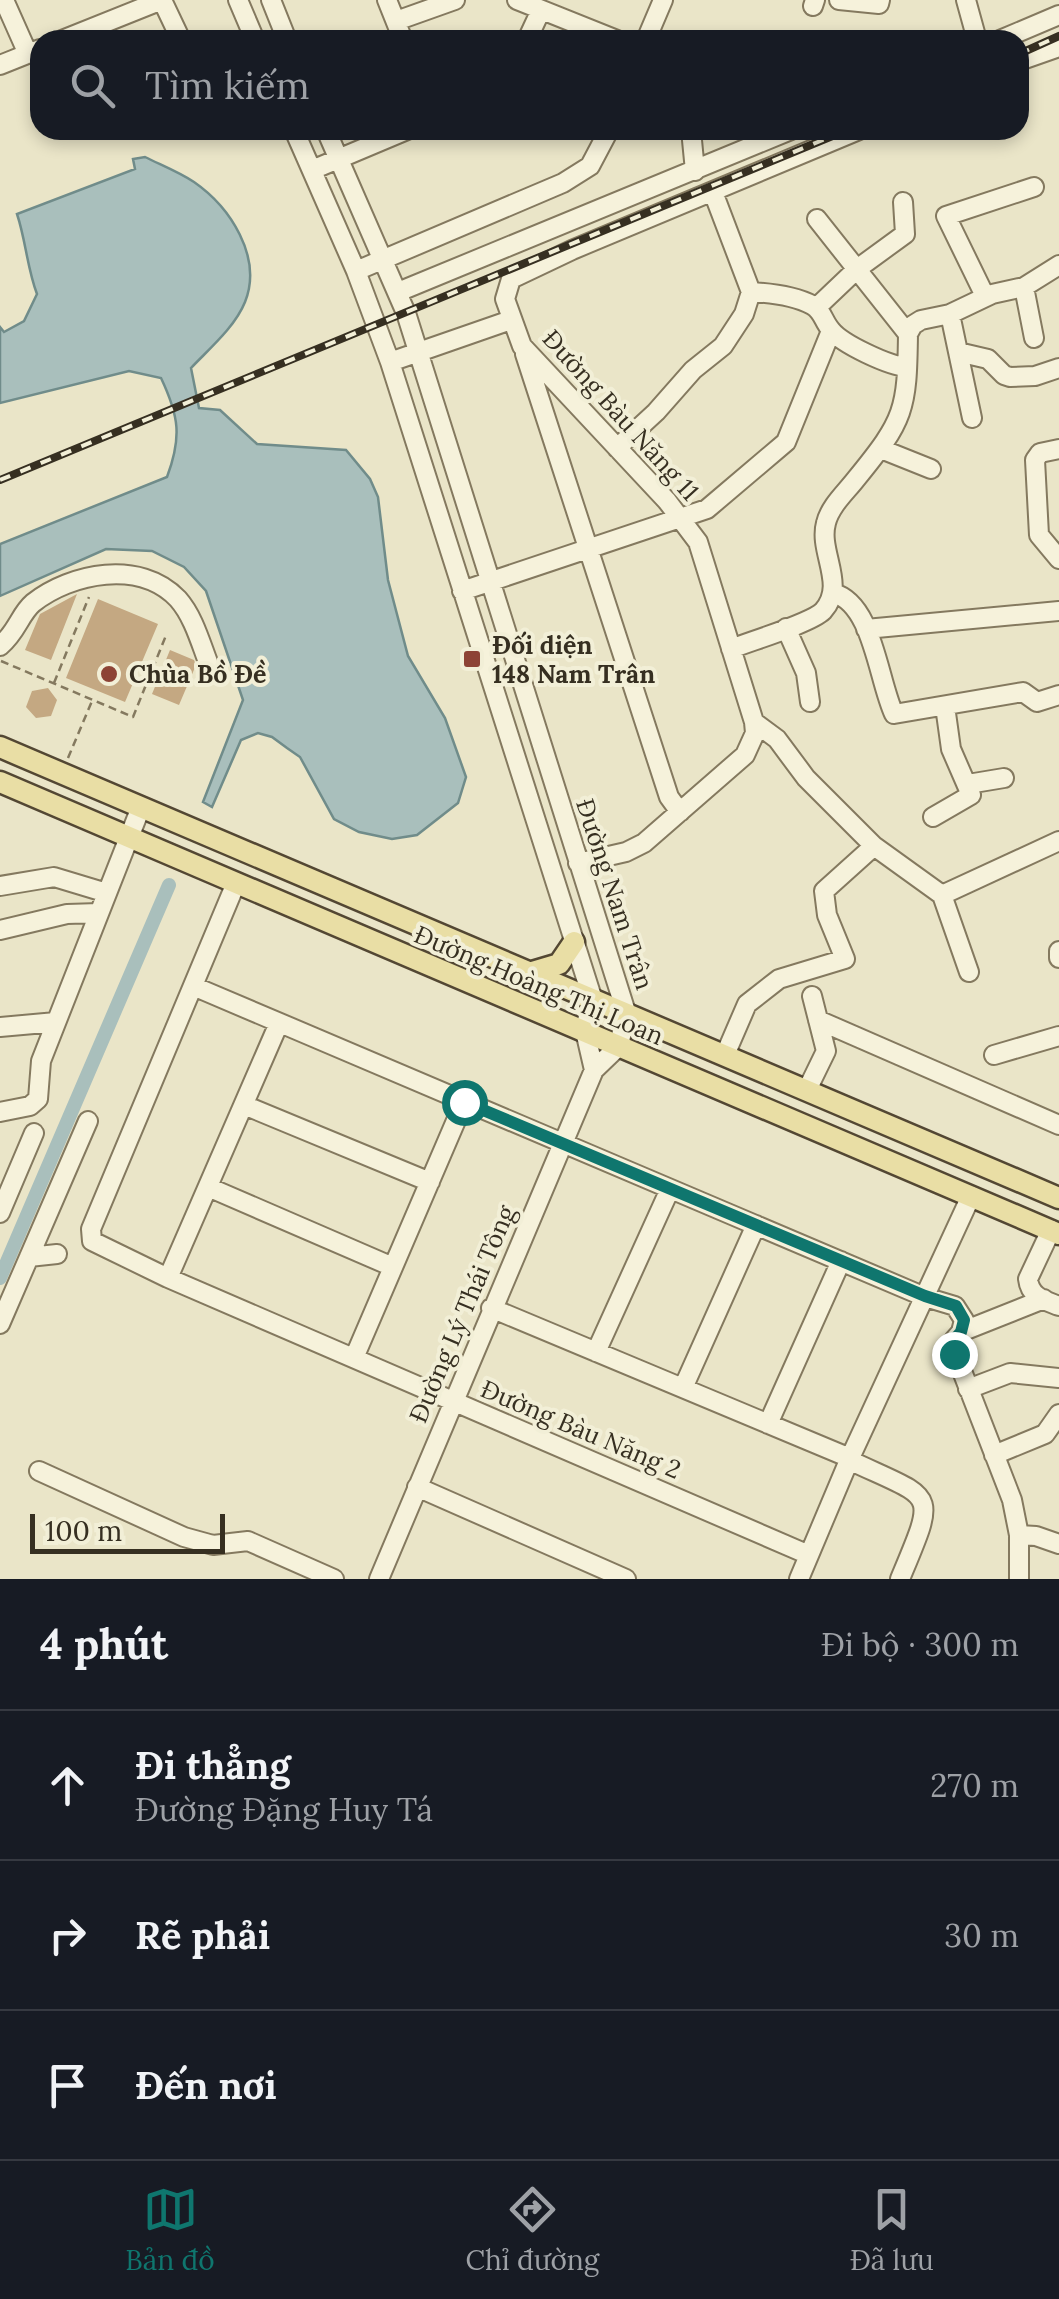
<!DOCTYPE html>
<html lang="vi">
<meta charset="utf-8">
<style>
body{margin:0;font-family:Lora,serif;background:#20242c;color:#f1f3f6}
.scale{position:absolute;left:30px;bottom:25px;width:195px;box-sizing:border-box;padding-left:10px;border:5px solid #362f21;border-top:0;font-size:28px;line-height:35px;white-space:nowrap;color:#362f21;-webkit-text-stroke:8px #f2efd7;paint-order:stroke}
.stop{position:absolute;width:30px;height:30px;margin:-22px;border:8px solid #0f766e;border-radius:50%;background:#fff}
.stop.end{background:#0f766e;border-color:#fff;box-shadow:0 2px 10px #0008}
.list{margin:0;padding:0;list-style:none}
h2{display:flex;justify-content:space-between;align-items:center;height:130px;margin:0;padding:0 40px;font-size:42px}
h2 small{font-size:32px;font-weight:400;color:#9ea1a6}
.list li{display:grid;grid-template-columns:65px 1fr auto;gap:30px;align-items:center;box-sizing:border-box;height:150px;padding:0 40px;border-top:2px solid #363941}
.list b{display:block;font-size:38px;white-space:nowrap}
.list p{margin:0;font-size:32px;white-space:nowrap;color:#9ea1a6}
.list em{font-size:32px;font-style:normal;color:#9ea1a6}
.icon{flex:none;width:55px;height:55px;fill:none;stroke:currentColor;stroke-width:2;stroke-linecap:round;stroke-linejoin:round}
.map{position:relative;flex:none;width:1059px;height:1579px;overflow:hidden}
.search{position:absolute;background:#171b24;box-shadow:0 5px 15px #0003;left:30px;right:30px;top:30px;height:110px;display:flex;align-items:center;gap:25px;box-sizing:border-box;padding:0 35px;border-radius:30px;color:#9ea1a6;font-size:38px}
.sheet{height:580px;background:#171b24}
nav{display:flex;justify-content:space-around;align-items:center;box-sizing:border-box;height:140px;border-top:2px solid #363941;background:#171b24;font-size:28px;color:#9ea1a6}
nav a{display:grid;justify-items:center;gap:5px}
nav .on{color:#0f766e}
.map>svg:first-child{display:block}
.water{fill:#a9bfbc;stroke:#708c8a;stroke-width:2.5}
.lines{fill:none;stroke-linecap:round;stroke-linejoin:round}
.canal{stroke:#a9bfbc;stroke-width:14}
.building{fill:#c4a882}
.minor-casing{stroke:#84795f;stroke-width:22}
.major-casing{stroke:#534733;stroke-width:25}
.path{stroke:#84795f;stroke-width:2.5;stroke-dasharray:8 5;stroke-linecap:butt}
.minor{stroke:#f6f2db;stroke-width:18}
.major{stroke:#e9dea5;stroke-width:20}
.rail-casing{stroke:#362f21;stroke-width:8}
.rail{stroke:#f2efd7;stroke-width:4;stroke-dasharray:11;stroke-linecap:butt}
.route{stroke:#0f766e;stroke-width:12}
.poi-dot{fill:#8d4335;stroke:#f2efd7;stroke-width:4}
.labels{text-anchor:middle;stroke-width:8;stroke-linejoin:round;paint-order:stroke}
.street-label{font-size:25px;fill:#362f21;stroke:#f2efd7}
.poi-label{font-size:25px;font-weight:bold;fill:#362f21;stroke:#f2efd7;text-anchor:start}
</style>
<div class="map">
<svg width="1059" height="1579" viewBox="0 0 1059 1579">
<rect width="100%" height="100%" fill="#eae5c8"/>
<path class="water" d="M145 157C161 165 179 172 194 182 230 207 263 257 245 302 235 327 209 349 191 368L199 408 220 410 257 444 346 450 370 479 378 497 388 580 408 656 445 718 466 777 458 803 417 835 392 839 359 832 334 819 300 757 287 748 272 737 258 733 241 740 212 807 203 802 243 700 206 591 184 567 152 551 106 549 0 596V544L167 477C182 437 179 416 161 378L129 371 0 403V327L4 332 24 321 37 294C27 268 26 241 17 214L135 169 133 159Z"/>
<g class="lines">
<path class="canal" d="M0 1278 169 885"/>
</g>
<path class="building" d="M77 594 51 660 25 650 40 614Z
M98 599 158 624 125 702 66 678Z
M170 650 194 660 196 665 179 705 152 694Z
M48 688 57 700 51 716 36 718 26 707 32 691Z"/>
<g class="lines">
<defs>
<path id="minor" d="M4 0 28 54
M238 0 255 40
M271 0 287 40
M387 0 403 40
M517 0 617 40
M839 0 879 4 880 0
M966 0 977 40
M813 6 815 0
M396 21 455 0
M62 40 162 0 181 40
M527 40 541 10
M646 40 663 0
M1000 40 1059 15
M1019 61 1059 47
M0 65 40 49
M294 130 356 271 390 362 592 997 585 1031 594 1070
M326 130 406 313 626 1012 619 1046 594 1070 379 1579
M691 130 695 171
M312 170 407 130
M817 219 908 334
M356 271 563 183 590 166 609 130
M1024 287 1034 338
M398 292 791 130
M751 292C770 293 795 296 812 305 823 311 823 321 831 330 842 344 889 366 907 367
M985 296 946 216 1034 187
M816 308 857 269 905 234 903 202
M950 314 972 418
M958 352 988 359 1004 375 1010 377 1035 376 1059 368
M525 354 669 797 680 812
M390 362 511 320
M617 448 656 412 693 370 723 346 744 314 751 292 713 192
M881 449 931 469
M1059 449 1040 453 1035 460 1039 535 1059 559
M462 591 707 509 786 442 831 331
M833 593C873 603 878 680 894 714L1023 692 1037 702 1059 695
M786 628 806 673 810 702
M866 629 1059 611
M0 646C17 632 20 614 33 603 71 573 140 559 178 599 193 616 200 641 208 662
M731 649C751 641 811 623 823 611 847 585 818 552 826 523 830 506 846 492 856 479 905 419 907 410 908 334L913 325 921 320 950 314 992 294 1024 287 1059 265
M754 722 777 739 806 778 874 846 942 895 969 972
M968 784 1004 778
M933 817 971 795 951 749 945 706
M578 863 626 852 644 843 745 755 755 733 754 722 698 542 667 501 522 346 505 299 511 279 572 250 859 130
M236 883 91 1229 92 1241 168 1278 809 1555
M0 886 54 877 107 893
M942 895 1059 841
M0 930 67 914 99 913
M1059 951V958
M193 986 925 1297 955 1306 964 1320 961 1332 954 1340 955 1353 1012 1500 1019 1535V1579
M818 1020 1059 1125
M0 1027 56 1022
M725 1055 747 1004 779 979 845 959 827 915 824 891 874 846
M994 1055 1059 1036
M807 1090 826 1051 812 996
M244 1105 430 1182
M0 1112 30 1106 38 1099 41 1061 141 807
M208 1187 393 1267
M0 1213 34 1133
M1051 1230 1028 1279C1030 1297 1044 1300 1059 1306
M29 1257 57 1254
M168 1278 279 1023
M491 1308 850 1458
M0 1324 88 1121
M961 1332 1044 1299
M596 1352 670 1189
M354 1358 464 1102
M683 1388 756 1225
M968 1389 1010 1373 1059 1378
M768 1424 841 1261
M994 1455 1045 1434 1059 1414
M849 1460C936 1501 938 1488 900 1579
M39 1471 184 1537 213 1545 248 1541 334 1579
M417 1487 626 1579
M1019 1535 1036 1536 1059 1544
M799 1579 850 1458 971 1196"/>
<path id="major" d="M0 747 1059 1198
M0 782 1059 1234
M532 972 559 964 574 942"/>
</defs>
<use href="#minor" class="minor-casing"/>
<use href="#major" class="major-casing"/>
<path class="path" d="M1 661 133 717 167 633
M54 683 89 597
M68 758 92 701"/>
<use href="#minor" class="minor"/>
<use href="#major" class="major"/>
<defs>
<path id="rail" d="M1019 54 1059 36
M0 480 847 130"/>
</defs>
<use href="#rail" class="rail-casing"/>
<use href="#rail" class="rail"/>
</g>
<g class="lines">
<path class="route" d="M464 1102 925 1296 956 1306 964 1320 961 1332 954 1340V1354"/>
</g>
<g class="poi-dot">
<rect x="462" y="649" width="20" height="20" rx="5"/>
<circle cx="109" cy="674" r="10"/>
</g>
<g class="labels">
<g class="street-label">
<text transform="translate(621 415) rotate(48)" y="9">Đường Bàu Năng 11</text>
<text transform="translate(615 894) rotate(72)" y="9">Đường Nam Trân</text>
<text transform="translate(539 985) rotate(23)" y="9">Đường Hoàng Thị Loan</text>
<text transform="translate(462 1314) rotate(-67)" y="9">Đường Lý Thái Tông</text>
<text transform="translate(581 1429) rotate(23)" y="9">Đường Bàu Năng 2</text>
</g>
<g class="poi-label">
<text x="492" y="654">Đối diện<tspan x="492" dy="29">148 Nam Trân</tspan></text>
<text x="129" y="683">Chùa Bồ Đề</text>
</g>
</g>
</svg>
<div class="scale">100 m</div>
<div class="stop" style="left:464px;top:1102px"></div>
<div class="stop end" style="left:954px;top:1354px"></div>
<div class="search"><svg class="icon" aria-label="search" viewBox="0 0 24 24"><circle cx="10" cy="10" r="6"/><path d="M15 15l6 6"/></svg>Tìm kiếm</div>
</div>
<section class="sheet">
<h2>4 phút<small>Đi bộ · 300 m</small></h2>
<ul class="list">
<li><svg class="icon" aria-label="ahead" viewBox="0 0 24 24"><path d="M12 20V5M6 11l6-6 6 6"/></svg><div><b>Đi thẳng</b><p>Đường Đặng Huy Tá</p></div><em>270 m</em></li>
<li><svg class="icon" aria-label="right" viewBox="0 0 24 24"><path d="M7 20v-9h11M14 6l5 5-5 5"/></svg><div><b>Rẽ phải</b></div><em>30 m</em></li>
<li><svg class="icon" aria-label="arrive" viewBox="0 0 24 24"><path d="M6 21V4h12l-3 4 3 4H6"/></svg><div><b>Đến nơi</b></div></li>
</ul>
</section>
<nav>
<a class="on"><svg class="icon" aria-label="map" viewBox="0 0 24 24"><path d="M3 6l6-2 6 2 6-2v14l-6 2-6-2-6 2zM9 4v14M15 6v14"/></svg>Bản đồ</a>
<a><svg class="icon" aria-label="directions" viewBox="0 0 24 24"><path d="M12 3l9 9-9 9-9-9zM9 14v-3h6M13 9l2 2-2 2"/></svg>Chỉ đường</a>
<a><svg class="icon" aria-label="saved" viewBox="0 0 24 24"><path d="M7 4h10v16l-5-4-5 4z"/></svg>Đã lưu</a>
</nav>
